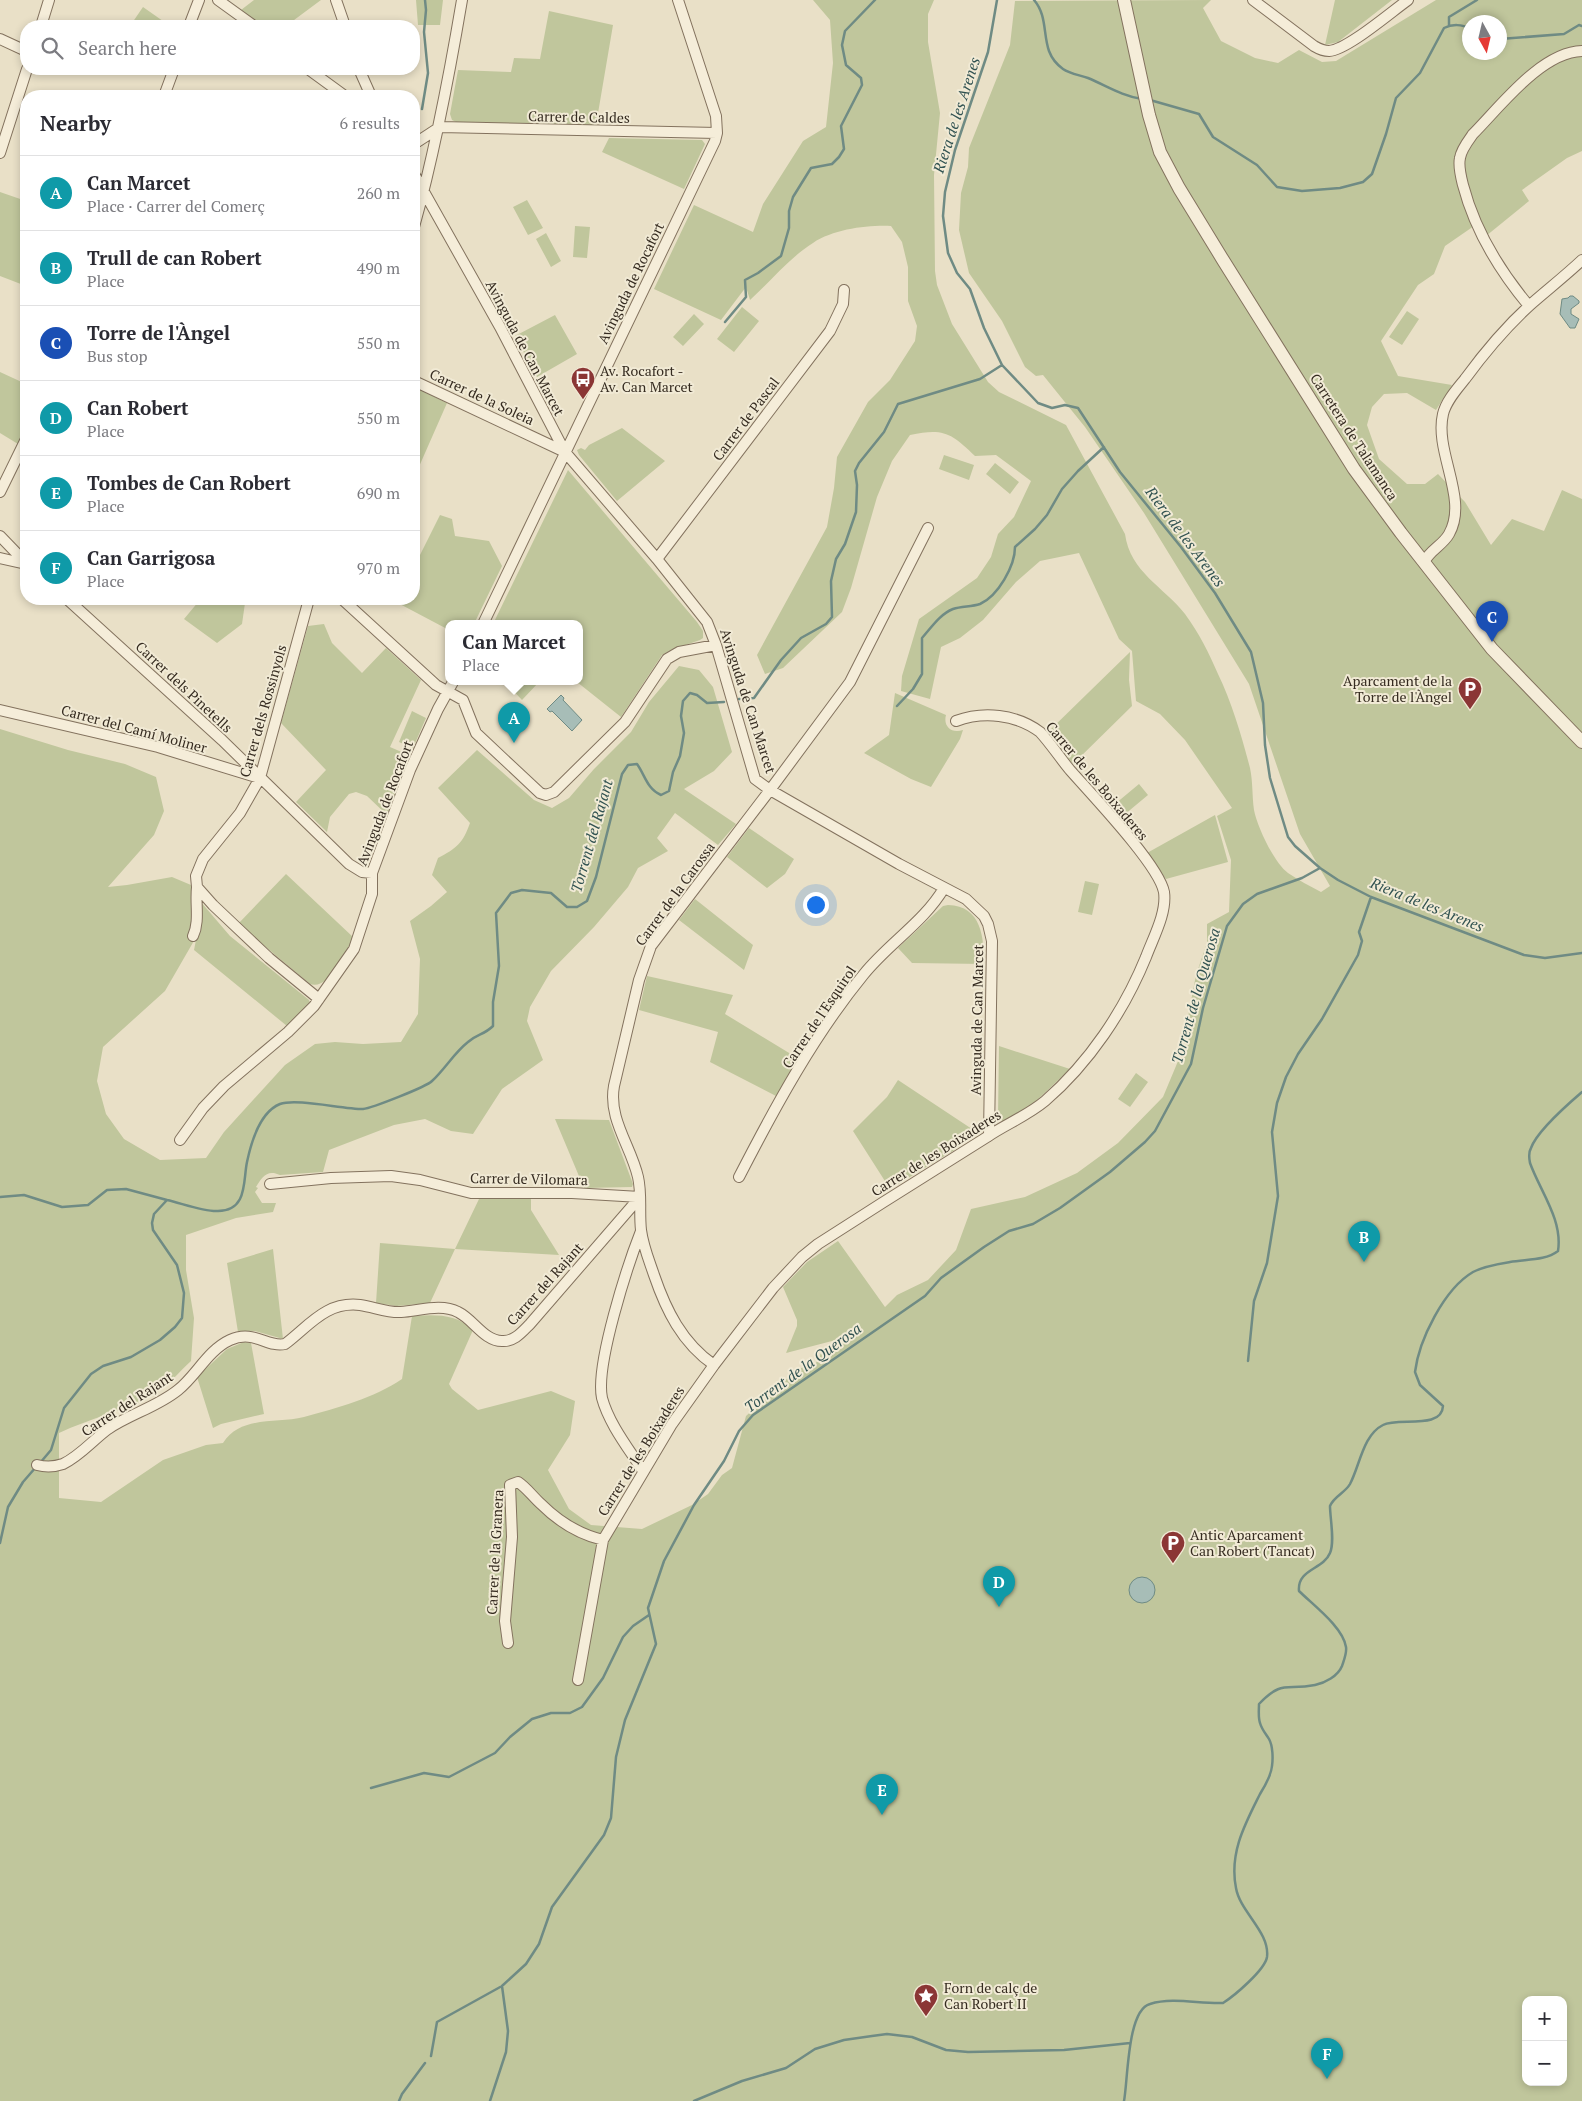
<!DOCTYPE html>
<meta charset="utf-8">
<style>
body{margin:0;font-family:"PT Serif",serif;background:#f7f7f7;color:#2b2b33}
.controls{position:absolute;right:15px;bottom:15px;display:grid;overflow:hidden;border-radius:10px;box-shadow:0 2px 8px #0003}
.controls button{width:45px;height:45px;display:grid;place-items:center;padding:0;border:0;border-bottom:1px solid #e1e1e2;background:#fff;color:#2b2b33;font:25px sans-serif}
.compass{position:absolute;left:1462px;top:15px;width:45px;height:45px;border-radius:50%;background:#fff;box-shadow:0 2px 8px #0003;rotate:172deg}
.you{position:absolute;left:815px;top:904px;width:18px;height:18px;margin:-12px;border:4px solid #fff;border-radius:50%;background:#1a73e8;box-shadow:0 0 0 8px #1a73e833}
.badge{display:grid;place-items:center;width:32px;height:32px;border-radius:50%;background:#8b3635;color:#fff;font-size:16px;font-weight:700}
.pin{position:absolute;translate:-50% -41px;filter:drop-shadow(0 1px 2px #0008)}
.pin::after{content:'';position:absolute;top:26px;width:18px;height:15px;background:inherit;clip-path:polygon(0 0,100% 0,50% 100%)}
.popup{position:absolute;left:445px;top:620px;width:138px;height:65px;box-sizing:border-box;display:grid;place-content:center;border-radius:10px;background:#fff;filter:drop-shadow(0 1px 4px #0005);font-size:16px;white-space:nowrap;color:#7c7c81}
.popup b{font-size:19px;color:#2b2b33}
.popup::after{content:'';position:absolute;left:50%;top:100%;margin-left:-10px;border:10px solid transparent;border-top-color:#fff}
.list{margin:0;padding:0;list-style:none}
h2{display:flex;justify-content:space-between;align-items:center;height:65px;margin:0;padding:0 20px;font-size:21px}
h2 small{font-size:16px;font-weight:400;color:#7c7c81}
.list li{display:grid;grid-template-columns:32px 1fr auto;gap:15px;align-items:center;box-sizing:border-box;height:75px;padding:0 20px;border-top:1px solid #e1e1e2}
.list b{display:block;font-size:19px;white-space:nowrap}
.list p{margin:0;font-size:16px;white-space:nowrap;color:#7c7c81}
.list em{font-size:16px;font-style:normal;color:#7c7c81}
.icon{flex:none;width:28px;height:28px;fill:none;stroke:currentColor;stroke-width:2;stroke-linecap:round;stroke-linejoin:round}
.map{position:relative;flex:none;width:1582px;height:2101px;overflow:hidden}
.search{position:absolute;background:#fff;box-shadow:0 2px 8px #0003;left:20px;top:20px;width:400px;height:55px;display:flex;align-items:center;gap:12px;box-sizing:border-box;padding:0 18px;border-radius:20px;color:#7c7c81;font-size:19px}
.panel{position:absolute;background:#fff;box-shadow:0 2px 8px #0003;left:20px;top:90px;width:400px;height:515px;border-radius:20px}
.map>svg:first-child{display:block}
.green{fill:#c0c69c;fill-rule:evenodd}
.water{fill:#a7bdb7;stroke:#6f8b84}
.lines{fill:none;stroke-linecap:round;stroke-linejoin:round}
.stream{stroke:#6f8b84;stroke-width:2.5}
.minor-casing{stroke:#83725e;stroke-width:12}
.tertiary-casing{stroke:#83725e;stroke-width:14}
.minor{stroke:#f5edd9;stroke-width:10}
.tertiary{stroke:#f5edd9;stroke-width:12}
.labels{text-anchor:middle;stroke-width:4;stroke-linejoin:round;paint-order:stroke}
.street-label{font-size:14px;fill:#352b20;stroke:#f1ead5}
.poi-label{font-size:14px;fill:#352b20;stroke:#f1ead5;text-anchor:start}
.water-label{font-size:15px;font-style:italic;fill:#315251;stroke:#f1ead5}
</style>
<div class="map">
<svg width="1582" height="2101" viewBox="0 0 1582 2101">
<rect width="100%" height="100%" fill="#e9e0c7"/>
<path class="green" d="M254 0H321L286 26H262L241 10Z
M416 0H443L440 25H418Z
M813 0H934L928 14V42L940 113 934 175 935 271 937 285 952 324 988 382 999 392 1066 425 1125 534C1130 572 1164 587 1185 614 1199 633 1209 653 1218 674 1232 703 1242 737 1250 768 1253 782 1252 796 1254 810 1257 826 1274 863 1288 873 1298 880 1310 886 1321 892L1330 886 1300 834 1249 684 1144 513 1085 427 1043 375 1036 376 1025 367 1002 321 969 273 959 230 961 193 968 167 969 148 1010 45 1015 1 1211 0 1203 8 1221 41 1255 58 1278 63 1299 50 1322 62 1336 61 1436 0H1582V151L1567 158 1522 190 1529 201 1486 236 1474 226 1445 246 1434 274 1418 285 1381 341 1398 376 1452 385 1436 410 1407 393 1384 394 1372 407 1367 425 1379 459 1407 484H1425L1438 474 1465 502 1491 545 1512 519 1544 531 1562 490 1582 499V2101H0V729L68 750 125 764 156 777 164 811 154 835 108 887 127 885 172 877 191 885 199 900 195 939 165 991 103 1047 97 1081 106 1114 124 1139 160 1160 206 1158 224 1132 285 1065 315 1044 335 1042 363 1044 401 1042 418 1014 420 959 410 921 431 906 447 892 432 875 438 858C457 848 463 843 470 823L438 788 477 750 534 800 552 808 569 798 594 769 631 732 649 702 679 666 699 670 713 687 732 752 714 771 684 789 736 824 718 845 675 813 657 838 668 851 638 868 628 887 594 927 551 971 530 1007 527 1021 543 1060 502 1089 473 1134 451 1131 425 1119 394 1125 329 1150 323 1172 280 1175C267 1169 262 1177 256 1187L258 1188 255 1192 262 1203H276L273 1212 236 1218 186 1235V1270L194 1318 191 1361C179 1372 167 1387 153 1395 123 1412 90 1418 59 1433V1498L101 1502 163 1460 206 1445 223 1443C241 1415 276 1424 304 1417 337 1408 374 1398 402 1379L412 1316C435 1315 455 1313 473 1330L449 1384 452 1389 478 1410 551 1391 575 1401 570 1435 548 1470 569 1509 591 1525 642 1529 692 1505 708 1494 722 1475 732 1468 746 1416 790 1376 807 1364 816 1363C828 1335 840 1349 855 1335L786 1353 797 1326V1320L783 1287 807 1262 838 1241 885 1307 897 1295 928 1280 956 1250 971 1209 1025 1197 1077 1173 1118 1143 1163 1097 1181 1054 1196 975 1207 943V924L1229 912 1231 860 1217 816 1232 808 1185 740 1160 714 1136 701 1132 651 1119 639 1079 553 1040 561 1016 582 983 620 960 638 941 647 930 699 901 691 902 676 919 619 977 578 991 557 998 534 1014 517 1031 481 996 455 975 456C951 433 944 428 910 435L892 461 877 497 851 588 842 612 783 668 765 674 757 655 827 527 834 488 837 457 868 402 890 380 915 341 917 326 908 301V267L902 242 891 226C867 225 834 229 813 243 789 258 771 281 750 300L746 287 721 320 654 289 694 205 753 232 763 204 803 141 826 127 833 63 830 20ZM1470 22H1500V52H1470ZM1526 2000H1563V2082H1526Z
M1335 0H1392L1338 42 1325 45Z
M143 7 170 26H130Z
M549 11 613 25 596 125 456 122 452 120 450 114 458 70 511 72 514 58 540 59Z
M609 138 702 140 705 144 684 189 602 152Z
M0 192 26 201V286L0 276Z
M527 200 543 228 528 235 513 207Z
M575 226 590 227 587 258 573 257Z
M546 233 561 261 551 267 536 239Z
M742 307 759 321 734 352 717 339Z
M1407 311 1419 319 1402 345 1389 337Z
M694 314 704 324 683 346 673 337Z
M555 315 577 354 537 377 515 336Z
M0 372 26 384V428L18 444 0 433Z
M414 387 447 403 414 478Z
M622 428 665 461 617 501 579 455 577 450 581 448 585 450 589 445Z
M944 455 974 465 969 480 939 469Z
M995 463 1019 482 1010 494 986 474Z
M568 470 697 622 703 631V638L700 640 671 650 662 655 621 717 577 682H579V624H493Z
M440 515 452 519 455 536 489 541 502 566 474 624H449V630L396 602 398 599H414V567Z
M196 599H241L245 603 242 624 217 643 184 619 199 601Z
M324 624 332 643 362 673 386 648 421 680 390 747 411 756 387 815 367 796 356 792 349 794 330 817 327 832 296 802 326 770 281 723 308 626Z
M1130 652 1129 680 1132 706 1073 764 1047 733Z
M505 682H539L522 700Z
M895 693 946 715C943 726 951 734 963 730L960 739 931 787 911 779 864 753 889 735Z
M412 711 426 718 413 748 399 742Z
M1139 784 1148 795 1124 815 1115 804Z
M1215 815 1228 862 1166 879 1147 853Z
M749 828 794 859 785 874 767 888 727 857Z
M286 874 353 937C347 951 329 991 310 984L238 924Z
M1085 881 1099 884 1092 915 1078 912Z
M695 899 753 945 744 970 679 920Z
M200 901 230 936 309 1000 310 1004 287 1026 194 950 199 925Z
M948 905C982 906 984 938 984 964L912 963 898 948 943 906Z
M647 976 733 995 725 1014 799 1059 776 1096 710 1062 718 1032 639 1010Z
M999 1046 1070 1069 1035 1102 1003 1122 998 1116Z
M1136 1073 1148 1082 1130 1107 1118 1099Z
M898 1080 975 1131 956 1149 890 1189 853 1131 887 1097Z
M555 1119 609 1120 633 1184 632 1187 584 1188Z
M479 1199H531V1210L559 1255 455 1249 430 1303 397 1306 376 1303 380 1243 455 1249Z
M273 1249 283 1339 255 1331 238 1332 227 1263Z
M244 1342 251 1343 264 1414 221 1424 213 1428 197 1377 227 1349Z"/>
<path class="water" d="M1570 296H1573L1579 301V303L1571 309V314L1579 319 1575 328H1570L1560 314 1562 299 1568 298Z
M561 695 564 698 563 700 582 720 572 731 552 711 550 712 547 709Z
M1129 1590a13 13 0 1 1 26 0a13 13 0 1 1-26 0Z"/>
<g class="lines">
<path class="stream" d="M997 0 988 52 955 150 945 192 943 216 948 253 957 273 970 289 984 328 1002 365 1038 403 1052 408 1065 405 1078 408 1120 472 1181 547 1215 593 1251 652 1263 703 1265 745 1270 778 1288 837 1295 846 1320 868 1338 880 1371 897 1524 955 1545 958 1582 953
M1034 0C1047 15 1043 34 1049 51 1052 59 1056 64 1063 69 1070 74 1080 75 1088 78 1107 86 1122 96 1142 99
M1449 25V17L1477 0
M1500 39 1564 34 1579 25 1582 26
M1150 100 1199 114 1213 137 1257 165 1277 187 1302 191 1340 188 1363 182 1372 174 1386 134 1396 98 1420 73 1444 28C1452 24 1462 24 1470 29
M422 109 428 73 424 32 426 10 425 0
M725 322 746 297 745 280 758 273 781 256 789 228V211L793 197 811 168 832 164 839 157 844 149 841 126 862 85 861 78 846 65 842 45 845 31 875 0
M739 699 754 698 781 660 801 638 826 624 832 617 831 581 836 559 845 544 856 512 857 485 855 471 859 463 884 432 898 404 980 379 1002 365
M897 706 913 689 922 674V638C931 628 940 614 953 609 962 606 971 607 980 604 998 596 1015 566 1015 547L1035 529 1047 515 1062 489 1078 471 1104 447
M0 1197 24 1195 62 1207 88 1205 107 1190 126 1189 167 1200
M1248 1361 1254 1301 1267 1263 1278 1196 1272 1132 1277 1103 1286 1077 1298 1054 1322 1019 1358 955 1362 941 1359 932 1371 897
M40 1463 51 1450 64 1408 91 1374 103 1366 131 1357 160 1340 175 1327 182 1318 184 1293 177 1265 153 1230 152 1223 154 1214 167 1200C181 1203 204 1212 218 1211 248 1211 243 1180 247 1162 251 1143 260 1112 280 1104 296 1098 342 1109 363 1109 372 1108 426 1087 432 1081 445 1069 454 1053 468 1042 477 1034 484 1035 493 1026V1002L499 966 496 913 511 893 522 890 551 893 567 907H577L587 901 596 877 622 774 628 765 637 764C645 775 647 789 661 795L669 791 673 772 680 756 684 733 681 716 683 701 690 693 697 695 707 703 724 702
M0 1543 8 1507 23 1482 36 1467
M371 1788 424 1773 449 1777 495 1753 510 1737 532 1719 551 1713H570L582 1707 603 1678 623 1637 633 1626 649 1615
M431 2056 437 2022 502 1986 526 1964 539 1944 552 1907 604 1835 611 1818 616 1757 625 1720 656 1644 648 1608 664 1561 694 1505 724 1461 739 1431 753 1415 925 1296 941 1278 984 1247 1009 1231 1033 1224 1060 1208 1110 1172 1145 1142 1155 1131 1191 1064 1203 1008 1227 926 1243 904 1257 894 1302 878 1320 868
M399 2101 402 2094 425 2063
M490 2101 506 2052 508 2031 502 1986
M694 2101 742 2081 786 2068 815 2049 844 2040 872 2036 887 2034 912 2037 946 2050 968 2052 1064 2050 1130 2043
M1124 2101C1128 2081 1127 2010 1150 2004 1173 1997 1199 2004 1223 2003 1234 1996 1265 1970 1267 1957 1270 1932 1240 1912 1236 1888 1229 1853 1245 1824 1260 1794 1265 1786 1271 1776 1272 1766 1273 1759 1273 1746 1269 1739 1266 1734 1262 1730 1260 1723 1258 1717 1259 1710 1259 1704 1283 1679 1286 1691 1315 1685 1325 1683 1338 1676 1342 1666 1344 1660 1347 1653 1346 1647 1343 1627 1313 1605 1299 1591 1297 1569 1323 1570 1330 1553 1335 1542 1330 1518 1330 1506 1334 1496 1345 1493 1350 1484 1360 1465 1363 1435 1383 1425 1398 1417 1442 1430 1443 1406L1420 1385 1415 1372C1419 1340 1444 1289 1473 1272 1484 1266 1498 1264 1510 1262 1526 1259 1545 1261 1558 1251 1563 1220 1540 1191 1530 1163 1529 1158 1528 1153 1531 1148 1537 1131 1568 1104 1582 1092"/>
<defs>
<path id="minor" d="M218 0 254 26
M336 0 345 26
M1253 0 1314 46C1319 49 1323 51 1329 51 1347 50 1391 12 1408 0
M41 26 49 0
M189 26 199 0
M0 39 26 51
M308 69 345 96
M359 69 371 96
M164 96 174 69
M440 127 717 133
M414 144 440 127
M0 153 27 69
M414 174 500 327 565 452 657 559 707 622 716 645 755 779 770 790 899 864 966 899 984 916 988 924 992 941 989 1135
M414 227C435 152 449 77 462 0
M1529 306C1499 270 1475 231 1463 185 1461 177 1458 166 1460 158 1461 150 1468 141 1473 134 1500 107 1541 52 1582 51
M414 381 565 452
M0 492 26 439
M0 536 26 563
M0 558 26 564
M657 559 830 331 843 304 844 290
M1424 562C1430 550 1443 545 1449 534 1469 499 1434 452 1443 414 1446 401 1457 389 1465 379 1484 353 1506 327 1530 305 1547 290 1565 276 1582 260
M67 599 222 740 349 864 362 872 372 873
M309 599 260 778 240 813 203 859 196 876 197 887 213 905 269 958 319 999
M342 599 436 685 463 700 476 733 540 793 546 795 554 792 625 722 667 659 679 652 716 645
M483 624 715 141 717 133 716 116 678 0
M0 710 158 747 259 778
M193 936C200 921 195 904 197 887
M180 1140 203 1108 224 1086 288 1032 314 1006 354 949 372 894V873L410 770 438 709 453 682
M739 1177C775 1107 814 1035 864 974 889 943 924 922 944 888
M270 1184 331 1178 391 1176 420 1180 471 1193H572L640 1197
M641 1231C628 1264 595 1365 602 1398 609 1424 629 1449 643 1471
M714 1365C682 1343 666 1310 654 1275 649 1260 643 1246 641 1230 639 1213 642 1194 638 1177 631 1146 608 1119 614 1086L639 980 651 946 770 790 850 682 928 528
M37 1465C45 1467 54 1467 63 1464 80 1456 93 1440 108 1429 130 1414 157 1407 178 1390 196 1376 208 1350 230 1340 254 1329 267 1348 285 1344 309 1326 326 1301 360 1305 374 1307 388 1313 401 1312 419 1311 441 1303 458 1312 473 1319 484 1341 502 1341 514 1342 522 1332 530 1324L640 1197
M508 1643 505 1621 512 1537 510 1485 518 1482C527 1488 533 1497 541 1504 559 1522 578 1534 603 1540
M578 1680 603 1540 672 1424 714 1365 773 1288 802 1257 818 1244C874 1208 931 1172 987 1137 1006 1124 1027 1116 1045 1101 1089 1063 1124 1011 1146 957 1153 938 1167 913 1164 892 1159 865 1091 794 1070 770 1060 758 1051 744 1040 732 1016 714 983 711 956 721"/>
<path id="tertiary" d="M1124 0 1149 115 1160 152 1179 188 1223 260 1354 469 1401 533 1492 649 1582 742"/>
</defs>
<use href="#minor" class="minor-casing"/>
<use href="#tertiary" class="tertiary-casing"/>
<use href="#minor" class="minor"/>
<use href="#tertiary" class="tertiary"/>
</g>
<defs>
<symbol id="bus-pin" viewBox="-11 -11 22 30"><path d="M0 17L-7.5 6A9.5 9.5 0 1 1 7.5 6Z" fill="#8b3635" stroke="#f1ead5"/><path d="M-5-6H5V4H4V6H2V4H-2V6H-4V4H-5ZM-3.5-4V0h7V-4ZM-3.5 1.2v1.5H-2V1.2ZM2 1.2v1.5H3.5V1.2Z" fill="#fff"/></symbol>
<symbol id="parking-pin" viewBox="-11 -11 22 30"><path d="M0 17L-7.5 6A9.5 9.5 0 1 1 7.5 6Z" fill="#8b3635" stroke="#f1ead5"/><path d="M-3.5-5.5H1a3.5 3.5 0 0 1 0 7H-1V5.5H-3.5ZM-1-3.4V-.6H.8a1.4 1.4 0 0 0 0-2.8Z" fill="#fff"/></symbol>
<symbol id="sight-pin" viewBox="-11 -11 22 30"><path d="M0 17L-7.5 6A9.5 9.5 0 1 1 7.5 6Z" fill="#8b3635" stroke="#f1ead5"/><path d="M0-6L1.8-2.2L6-1.7L2.9 1.2L3.7 5.4L0 3.3L-3.7 5.4L-2.9 1.2L-6-1.7L-1.8-2.2Z" fill="#fff"/></symbol>
</defs>
<g fill-rule="evenodd">
<use href="#bus-pin" x="569" y="365" width="28" height="38"/>
<use href="#parking-pin" x="1456" y="675" width="28" height="38"/>
<use href="#parking-pin" x="1159" y="1529" width="28" height="38"/>
<use href="#sight-pin" x="912" y="1982" width="28" height="38"/>
</g>
<g class="labels">
<g class="street-label">
<text transform="translate(579 117) rotate(1)" y="5">Carrer de Caldes</text>
<text transform="translate(631 283) rotate(-64)" y="5">Avinguda de Rocafort</text>
<text transform="translate(525 348) rotate(62)" y="5">Avinguda de Can Marcet</text>
<text transform="translate(482 397) rotate(25)" y="5">Carrer de la Soleia</text>
<text transform="translate(746 419) rotate(-53)" y="5">Carrer de Pascal</text>
<text transform="translate(1354 437) rotate(57)" y="5">Carretera de Talamanca</text>
<text transform="translate(184 687) rotate(43)" y="5">Carrer dels Pinetells</text>
<text transform="translate(748 701) rotate(72)" y="5">Avinguda de Can Marcet</text>
<text transform="translate(263 711) rotate(-74)" y="5">Carrer dels Rossinyols</text>
<text transform="translate(134 729) rotate(15)" y="5">Carrer del Camí Moliner</text>
<text transform="translate(1097 781) rotate(50)" y="5">Carrer de les Boixaderes</text>
<text transform="translate(385 803) rotate(-69)" y="5">Avinguda de Rocafort</text>
<text transform="translate(675 894) rotate(-54)" y="5">Carrer de la Carossa</text>
<text transform="translate(819 1017) rotate(-56)" y="5">Carrer de l'Esquirol</text>
<text transform="translate(977 1020) rotate(-89)" y="5">Avinguda de Can Marcet</text>
<text transform="translate(936 1153) rotate(-32)" y="5">Carrer de les Boixaderes</text>
<text transform="translate(529 1179) rotate(1)" y="5">Carrer de Vilomara</text>
<text transform="translate(545 1284) rotate(-48)" y="5">Carrer del Rajant</text>
<text transform="translate(127 1404) rotate(-33)" y="5">Carrer del Rajant</text>
<text transform="translate(641 1451) rotate(-58)" y="5">Carrer de les Boixaderes</text>
<text transform="translate(495 1552) rotate(-87)" y="5">Carrer de la Granera</text>
</g>
<g class="poi-label">
<text x="600" y="376">Av. Rocafort -<tspan x="600" dy="16">Av. Can Marcet</tspan></text>
<text x="1452" y="686" text-anchor="end">Aparcament de la<tspan x="1452" dy="16">Torre de l'Àngel</tspan></text>
<text x="1190" y="1540">Antic Aparcament<tspan x="1190" dy="16">Can Robert (Tancat)</tspan></text>
<text x="944" y="1993">Forn de calç de<tspan x="944" dy="16">Can Robert II</tspan></text>
</g>
<g class="water-label">
<text transform="translate(957 115) rotate(-72)" y="5">Riera de les Arenes</text>
<text transform="translate(1185 537) rotate(53)" y="5">Riera de les Arenes</text>
<text transform="translate(592 836) rotate(-74)" y="5">Torrent del Rajant</text>
<text transform="translate(1427 905) rotate(22)" y="5">Riera de les Arenes</text>
<text transform="translate(1196 996) rotate(-74)" y="5">Torrent de la Querosa</text>
<text transform="translate(803 1368) rotate(-36)" y="5">Torrent de la Querosa</text>
</g>
</g>
</svg>
<div class="controls">
<button>+</button>
<button>−</button>
</div>
<svg class="compass" viewBox="-18 -18 36 36"><path d="M0-13l5 13h-10z" fill="#e53935"/><path d="M0 13l5-13h-10z" fill="#7c7c81"/></svg>
<div class="you"></div>
<div class="pin badge" style="left:514px;top:743px;background:#0f9aa8">A</div>
<div class="popup"><b>Can Marcet</b>Place</div>
<div class="pin badge" style="left:1364px;top:1262px;background:#0f9aa8">B</div>
<div class="pin badge" style="left:1492px;top:642px;background:#1a4fb4">C</div>
<div class="pin badge" style="left:999px;top:1607px;background:#0f9aa8">D</div>
<div class="pin badge" style="left:882px;top:1815px;background:#0f9aa8">E</div>
<div class="pin badge" style="left:1327px;top:2079px;background:#0f9aa8">F</div>
<div class="search"><svg class="icon" aria-label="search" viewBox="0 0 24 24"><circle cx="10" cy="10" r="6"/><path d="M15 15l6 6"/></svg>Search here</div>
<section class="panel">
<h2>Nearby<small>6 results</small></h2>
<ul class="list">
<li><span class="badge" style="background:#0f9aa8">A</span><div><b>Can Marcet</b><p>Place · Carrer del Comerç</p></div><em>260 m</em></li>
<li><span class="badge" style="background:#0f9aa8">B</span><div><b>Trull de can Robert</b><p>Place</p></div><em>490 m</em></li>
<li><span class="badge" style="background:#1a4fb4">C</span><div><b>Torre de l'Àngel</b><p>Bus stop</p></div><em>550 m</em></li>
<li><span class="badge" style="background:#0f9aa8">D</span><div><b>Can Robert</b><p>Place</p></div><em>550 m</em></li>
<li><span class="badge" style="background:#0f9aa8">E</span><div><b>Tombes de Can Robert</b><p>Place</p></div><em>690 m</em></li>
<li><span class="badge" style="background:#0f9aa8">F</span><div><b>Can Garrigosa</b><p>Place</p></div><em>970 m</em></li>
</ul>
</section>
</div>
